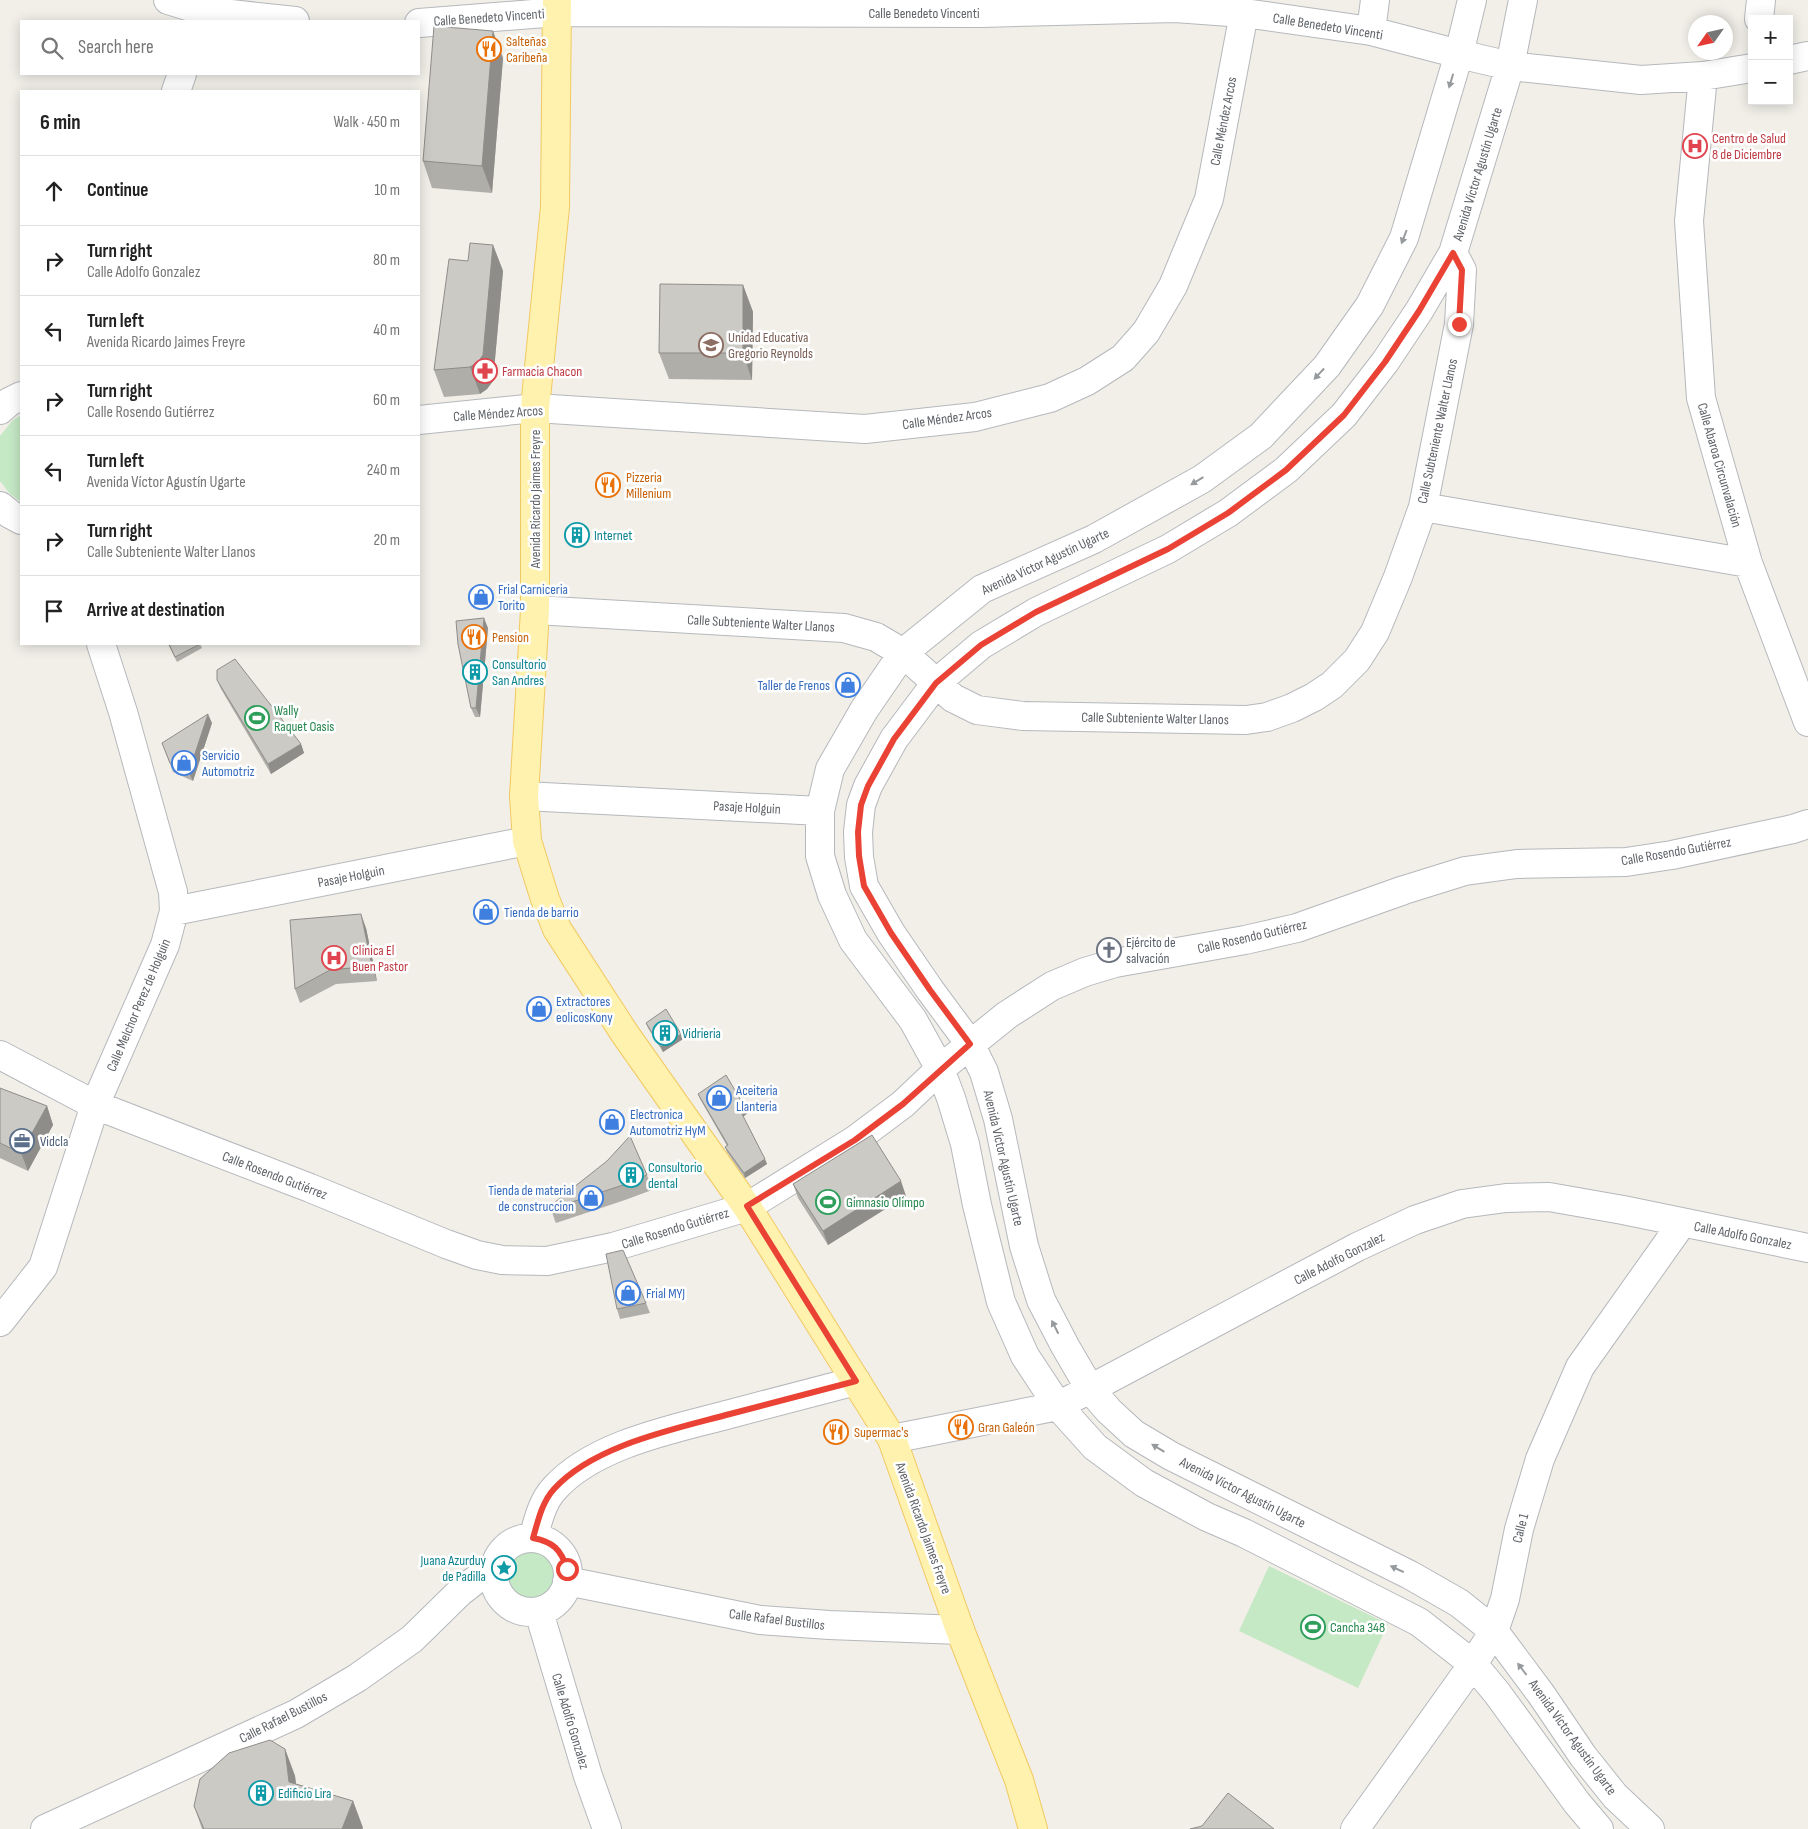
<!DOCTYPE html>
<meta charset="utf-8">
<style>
body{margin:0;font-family:"Sofia Sans Condensed",sans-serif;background:#f2f2f2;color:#222}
.controls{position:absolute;right:15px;top:15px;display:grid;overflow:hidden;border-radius:0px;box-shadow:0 2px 12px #0003}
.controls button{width:45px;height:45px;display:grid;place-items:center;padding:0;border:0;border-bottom:1px solid #e0e0e0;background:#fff;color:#222;font:25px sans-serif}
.compass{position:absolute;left:1688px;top:15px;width:45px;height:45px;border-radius:50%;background:#fff;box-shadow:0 2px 12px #0003;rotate:236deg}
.stop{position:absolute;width:15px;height:15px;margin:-11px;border:4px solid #ea4335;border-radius:50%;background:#fff}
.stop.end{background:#ea4335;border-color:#fff;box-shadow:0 1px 5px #0008}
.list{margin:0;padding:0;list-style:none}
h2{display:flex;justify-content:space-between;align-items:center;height:65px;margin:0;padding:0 20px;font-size:21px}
h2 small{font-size:16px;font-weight:400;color:#767676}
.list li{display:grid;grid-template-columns:32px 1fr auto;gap:15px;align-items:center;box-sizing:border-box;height:70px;padding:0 20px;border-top:1px solid #e0e0e0}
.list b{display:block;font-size:19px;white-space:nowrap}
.list p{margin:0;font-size:16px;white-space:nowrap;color:#767676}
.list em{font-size:16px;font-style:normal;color:#767676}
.icon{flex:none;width:28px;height:28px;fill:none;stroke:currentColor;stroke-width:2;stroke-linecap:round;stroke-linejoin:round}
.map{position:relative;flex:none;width:1808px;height:1829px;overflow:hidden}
.search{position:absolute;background:#fff;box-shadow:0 2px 12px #0003;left:20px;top:20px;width:400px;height:55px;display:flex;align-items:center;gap:12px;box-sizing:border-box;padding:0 18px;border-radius:0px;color:#767676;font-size:19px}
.panel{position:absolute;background:#fff;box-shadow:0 2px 12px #0003;left:20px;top:90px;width:400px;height:555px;border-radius:0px}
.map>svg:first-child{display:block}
.green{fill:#c5e8c5}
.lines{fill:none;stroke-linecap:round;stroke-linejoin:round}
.minor-casing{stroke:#b5b8bc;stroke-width:30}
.major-casing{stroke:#f2c960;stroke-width:30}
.minor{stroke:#fff;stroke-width:28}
.major{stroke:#fff2af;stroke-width:28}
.wall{fill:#afaea9}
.shaded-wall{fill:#8f8d8a}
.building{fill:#cccac5;stroke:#8f8d8a}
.oneway{fill:#979a9d}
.route{stroke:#ea4335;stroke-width:6}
.labels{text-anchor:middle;stroke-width:5;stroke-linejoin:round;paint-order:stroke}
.street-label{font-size:14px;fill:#5f6368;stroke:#fff}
.food-label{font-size:14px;fill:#c56008;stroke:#fff;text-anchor:start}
.health-label{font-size:14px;fill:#be3a42;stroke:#fff;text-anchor:start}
.education-label{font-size:14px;fill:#785e54;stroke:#fff;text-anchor:start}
.culture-label{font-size:14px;fill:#0d838f;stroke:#fff;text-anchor:start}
.shop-label{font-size:14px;fill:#366cbe;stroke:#fff;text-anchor:start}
.leisure-label{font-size:14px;fill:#27864d;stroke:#fff;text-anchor:start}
.worship-label{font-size:14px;fill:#5b616d;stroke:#fff;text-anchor:start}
.service-label{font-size:14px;fill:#4e5e75;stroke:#fff;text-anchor:start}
</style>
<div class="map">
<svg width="1808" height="1829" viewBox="0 0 1808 1829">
<rect width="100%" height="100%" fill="#f1efe8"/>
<path class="green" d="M21 415V502L10 494 0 481V436L12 421Z
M504 1574a28 28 0 1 1 56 0a28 28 0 1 1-56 0Z
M1269 1566 1388 1624 1358 1688 1239 1631Z"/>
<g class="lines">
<defs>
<path id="minor" d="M168 0 204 11 295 21
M1472 0 1459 54 1404 238 1370 305 1327 366 1261 436 1202 479 1094 539 982 589 903 653 864 710 830 769 820 811V856L832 895 853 940 913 1020 940 1069 951 1098 965 1144 977 1205 1001 1302 1025 1356 1058 1406 1095 1447 1144 1483 1207 1517 1244 1533 1419 1622 1473 1664 1497 1693 1577 1803 1599 1829
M1523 0 1510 66 1453 253 1419 311 1385 362 1344 415 1286 470 1228 513 1168 549 1036 612 981 645 936 683 894 739 868 786 861 805 858 832 859 857 864 886 891 933 930 990 970 1044 984 1072 998 1119 1024 1246 1041 1300 1065 1346 1090 1389 1109 1411 1134 1434 1171 1456 1410 1575 1459 1603 1494 1631 1541 1694 1583 1756 1615 1796 1650 1829
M1759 19 1761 0
M419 23 558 12 982 13 1175 8 1244 13 1371 31 1459 54 1510 66 1641 80 1703 76 1752 68
M1371 31 1375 0
M1789 60 1808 56
M1703 76 1689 221 1701 398 1748 563 1808 722
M176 91 182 74
M0 410 9 402 21 396
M419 420 535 408 865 429 975 417 1050 398 1087 381 1123 358 1146 332 1173 286 1209 199 1244 13
M0 506 10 514 21 520
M1423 507 1748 563
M535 610 844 628 876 637 903 653 953 698 977 710 1023 716 1246 720 1267 717 1292 708 1314 697 1332 685 1357 660 1375 632 1398 577 1423 507 1459 324 1462 270 1453 253
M524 796 820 811
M174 911 527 841
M0 1055 95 1105 310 1188 446 1244 477 1255 502 1260 547 1261 613 1247 747 1207 855 1140 903 1104 940 1069 1007 1015 1052 986 1085 972 1115 963 1245 940 1297 928 1404 890 1465 871 1517 864 1626 862 1672 855 1793 829 1808 824
M0 1322 43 1267 95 1105 165 945 174 911 173 892 123 712 101 644
M892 1439 1058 1406 1357 1247 1415 1220 1462 1204 1506 1198 1549 1197 1623 1210 1808 1248
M533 1538C538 1521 542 1502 554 1489 594 1444 674 1429 730 1414 772 1403 814 1392 856 1381
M494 1575a37 37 0 1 1 74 0a37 37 0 1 1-74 0Z
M567 1581 760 1620 829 1625 960 1630
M539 1612 588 1776 607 1829
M45 1829 296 1714 357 1678 412 1639 460 1592 495 1565
M1355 1829 1473 1664 1494 1631 1505 1599 1519 1529 1540 1459 1580 1367 1682 1223"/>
<path id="major" d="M557 0 555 207 535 408V610L524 796 527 841 545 899 557 929 625 1034 747 1207 892 1439 960 1630 1019 1780 1033 1829"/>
</defs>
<use href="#minor" class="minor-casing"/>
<use href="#major" class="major-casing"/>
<use href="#minor" class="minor"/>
<use href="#major" class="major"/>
</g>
<path class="wall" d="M503 58 492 193 432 188 423 161Z
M493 245 503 271 493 381 487 389 480 394 444 397 434 370Z
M743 285 753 312 752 380 669 379 659 353Z
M488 628 480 717H475L471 708Z
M168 644H200L202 648 177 662Z
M217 680 301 744 304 753 271 774 221 689Z
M212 723 193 781 173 772 162 743Z
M366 928 377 981 336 984 300 1003 295 989Z
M646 1023 683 1039 663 1052 648 1028Z
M0 1088 47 1106 53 1125 28 1171 0 1158Z
M698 1094 748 1113 743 1117 767 1164 745 1178 727 1152 725 1147 727 1146 700 1099Z
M647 1175 652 1190 625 1200 556 1223 555 1221 550 1206Z
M793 1184 906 1196 828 1245 798 1198Z
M646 1303 650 1313 620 1319 617 1309Z
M285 1749 295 1776 296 1784 353 1801 363 1828 362 1829H202L194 1806Z"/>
<path class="shaded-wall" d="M493 31 503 58 492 193 482 166Z
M493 245 503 271 493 381 487 389 480 394 470 367Z
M743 285 753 312 752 380 743 353Z
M484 618 488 628 480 717 476 708Z
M208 714 212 723 193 781 189 772Z
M301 744 304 753 271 774 268 764Z
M361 914 366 928 377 981 372 966Z
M681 1034 683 1039 663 1052 661 1047Z
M47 1106 53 1125 28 1171 21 1153Z
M746 1109 748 1113 742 1117 741 1112Z
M765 1159 767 1164 745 1178 744 1173Z
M901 1181 906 1196 828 1245 823 1231Z
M285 1749 295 1776 299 1809 289 1782Z
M353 1801 363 1828 362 1829H342Z"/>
<path class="building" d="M434 26 493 31 482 166 423 161Z
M470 243 493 245 483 355 478 362 470 367 434 370 449 259 468 261Z
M660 284 743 285V353H659Z
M484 618 476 708H471L458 644 456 621Z
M169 644H200L175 657Z
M235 659 301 744 268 764 217 680V670Z
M208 714 189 772 170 763 162 743Z
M361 914 372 966 330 970 295 989 290 920Z
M666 1009 681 1034 661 1047 646 1023Z
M726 1075 746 1109 741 1112 765 1159 744 1173 725 1147 728 1145 698 1094Z
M0 1088 47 1106 21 1153 0 1143Z
M872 1135 901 1181 823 1231 793 1184Z
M630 1136 647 1175 620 1186 551 1209 550 1206 607 1161Z
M623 1250 646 1303 617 1309 606 1254Z
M270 1740 285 1749 289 1782 353 1801 342 1829H204L194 1806 200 1779 229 1753Z
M1228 1793 1274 1829H1190L1202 1826Z"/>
<defs><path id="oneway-solid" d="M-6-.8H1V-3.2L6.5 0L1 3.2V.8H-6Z" transform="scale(1.25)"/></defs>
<g class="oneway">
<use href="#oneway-solid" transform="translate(1451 81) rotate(107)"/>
<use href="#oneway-solid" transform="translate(1404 237) rotate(111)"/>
<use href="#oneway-solid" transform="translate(1319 374) rotate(133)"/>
<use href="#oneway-solid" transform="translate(1197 481) rotate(149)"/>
<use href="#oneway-solid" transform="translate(1055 1327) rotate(-117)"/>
<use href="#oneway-solid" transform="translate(1158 1448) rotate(-149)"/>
<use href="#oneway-solid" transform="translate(1397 1569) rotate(-155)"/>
<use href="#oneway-solid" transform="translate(1522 1669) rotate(-127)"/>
</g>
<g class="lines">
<path class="route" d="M567 1569C561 1549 553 1542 533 1538 538 1521 542 1502 554 1489 594 1445 675 1429 730 1414 772 1403 814 1392 856 1381L747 1206 855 1140 903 1104 970 1044 930 990 891 933 864 886 859 856 858 832 861 805 868 786 894 739 936 683 981 645 1036 612 1168 549 1228 513 1286 470 1344 415 1385 362 1419 311 1453 253 1462 270 1459 324"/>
</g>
<defs>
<symbol id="restaurant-ring" viewBox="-11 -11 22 22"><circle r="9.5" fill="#fff" stroke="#e8710a" stroke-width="1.5"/><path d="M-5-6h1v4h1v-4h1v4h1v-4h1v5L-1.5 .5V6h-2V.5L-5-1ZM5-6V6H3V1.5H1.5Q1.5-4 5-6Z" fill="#e8710a"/></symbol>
<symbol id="hospital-ring" viewBox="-11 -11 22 22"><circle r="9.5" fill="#fff" stroke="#e0444e" stroke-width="1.5"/><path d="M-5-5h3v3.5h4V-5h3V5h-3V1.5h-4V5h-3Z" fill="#e0444e"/></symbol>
<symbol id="school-ring" viewBox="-11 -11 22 22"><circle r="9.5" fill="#fff" stroke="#8d6e63" stroke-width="1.5"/><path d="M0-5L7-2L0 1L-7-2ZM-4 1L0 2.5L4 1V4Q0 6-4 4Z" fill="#8d6e63"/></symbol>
<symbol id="pharmacy-ring" viewBox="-11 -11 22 22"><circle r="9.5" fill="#fff" stroke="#e0444e" stroke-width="1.5"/><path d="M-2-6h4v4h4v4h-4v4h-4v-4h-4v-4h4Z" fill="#e0444e"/></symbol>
<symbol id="building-ring" viewBox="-11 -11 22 22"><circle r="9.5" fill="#fff" stroke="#0f9aa8" stroke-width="1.5"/><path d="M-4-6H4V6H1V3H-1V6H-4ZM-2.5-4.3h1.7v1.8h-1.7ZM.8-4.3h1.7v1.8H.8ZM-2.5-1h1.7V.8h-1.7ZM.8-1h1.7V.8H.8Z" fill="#0f9aa8"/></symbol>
<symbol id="shop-ring" viewBox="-11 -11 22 22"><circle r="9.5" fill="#fff" stroke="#3f7fe0" stroke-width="1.5"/><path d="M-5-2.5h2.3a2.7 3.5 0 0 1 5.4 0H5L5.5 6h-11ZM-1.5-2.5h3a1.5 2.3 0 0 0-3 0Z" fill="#3f7fe0"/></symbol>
<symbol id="stadium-ring" viewBox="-11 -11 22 22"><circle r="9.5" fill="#fff" stroke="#2e9e5b" stroke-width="1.5"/><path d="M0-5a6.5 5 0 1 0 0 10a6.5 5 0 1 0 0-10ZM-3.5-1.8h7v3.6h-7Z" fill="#2e9e5b"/></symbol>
<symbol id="church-ring" viewBox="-11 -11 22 22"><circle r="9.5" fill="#fff" stroke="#6b7280" stroke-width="1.5"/><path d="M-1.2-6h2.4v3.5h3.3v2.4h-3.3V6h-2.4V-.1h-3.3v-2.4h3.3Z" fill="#6b7280"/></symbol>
<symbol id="office-ring" viewBox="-11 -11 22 22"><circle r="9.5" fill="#fff" stroke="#5c6f8a" stroke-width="1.5"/><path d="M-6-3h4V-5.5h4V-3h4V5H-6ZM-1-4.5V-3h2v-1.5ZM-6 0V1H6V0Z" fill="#5c6f8a"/></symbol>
<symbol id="sight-ring" viewBox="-11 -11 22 22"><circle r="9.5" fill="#fff" stroke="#0f9aa8" stroke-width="1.5"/><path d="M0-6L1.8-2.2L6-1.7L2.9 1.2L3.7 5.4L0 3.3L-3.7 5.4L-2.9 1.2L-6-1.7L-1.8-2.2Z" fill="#0f9aa8"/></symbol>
</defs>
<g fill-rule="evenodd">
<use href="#restaurant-ring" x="475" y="35" width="28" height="28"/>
<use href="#hospital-ring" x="1681" y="132" width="28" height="28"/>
<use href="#school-ring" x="697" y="331" width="28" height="28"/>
<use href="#pharmacy-ring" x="471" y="357" width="28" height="28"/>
<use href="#restaurant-ring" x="594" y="471" width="28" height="28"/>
<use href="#building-ring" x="563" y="521" width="28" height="28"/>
<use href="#shop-ring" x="467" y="583" width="28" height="28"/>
<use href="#restaurant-ring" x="460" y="623" width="28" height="28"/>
<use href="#building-ring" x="461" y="658" width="28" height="28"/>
<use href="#shop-ring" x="834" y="671" width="28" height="28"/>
<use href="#stadium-ring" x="243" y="704" width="28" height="28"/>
<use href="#shop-ring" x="170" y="749" width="28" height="28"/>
<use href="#shop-ring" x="472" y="898" width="28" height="28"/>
<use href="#church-ring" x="1095" y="936" width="28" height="28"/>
<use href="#hospital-ring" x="320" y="944" width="28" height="28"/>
<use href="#shop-ring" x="525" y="995" width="28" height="28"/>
<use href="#building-ring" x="651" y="1019" width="28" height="28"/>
<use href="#shop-ring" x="705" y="1084" width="28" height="28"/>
<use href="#shop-ring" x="598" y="1108" width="28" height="28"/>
<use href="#office-ring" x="8" y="1127" width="28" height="28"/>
<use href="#building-ring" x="617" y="1161" width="28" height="28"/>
<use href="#shop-ring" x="577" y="1184" width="28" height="28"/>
<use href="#stadium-ring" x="814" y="1188" width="28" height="28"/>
<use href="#shop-ring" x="614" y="1279" width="28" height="28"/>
<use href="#restaurant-ring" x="947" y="1413" width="28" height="28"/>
<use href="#restaurant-ring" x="822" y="1418" width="28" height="28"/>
<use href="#sight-ring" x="490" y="1554" width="28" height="28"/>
<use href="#stadium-ring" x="1299" y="1613" width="28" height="28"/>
<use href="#building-ring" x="247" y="1779" width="28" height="28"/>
</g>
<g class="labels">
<g class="street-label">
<text x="924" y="18">Calle Benedeto Vincenti</text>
<text transform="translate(489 17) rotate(-4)" y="5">Calle Benedeto Vincenti</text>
<text transform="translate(1328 26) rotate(9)" y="5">Calle Benedeto Vincenti</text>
<text transform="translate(1223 121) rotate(-79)" y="5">Calle Méndez Arcos</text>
<text transform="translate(1477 174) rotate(-73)" y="5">Avenida Víctor Agustín Ugarte</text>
<text transform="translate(498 413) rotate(-4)" y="5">Calle Méndez Arcos</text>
<text transform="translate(947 418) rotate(-8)" y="5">Calle Méndez Arcos</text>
<text transform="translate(1437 431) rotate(-78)" y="5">Calle Subteniente Walter Llanos</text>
<text transform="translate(1720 465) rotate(74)" y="5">Calle Abaroa Circunvalación</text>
<text transform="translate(535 499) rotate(-90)" y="5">Avenida Ricardo Jaimes Freyre</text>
<text transform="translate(1045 561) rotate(-25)" y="5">Avenida Víctor Agustín Ugarte</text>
<text transform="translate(761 623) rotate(3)" y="5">Calle Subteniente Walter Llanos</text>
<text transform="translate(1155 718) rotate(1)" y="5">Calle Subteniente Walter Llanos</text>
<text transform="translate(747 807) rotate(3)" y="5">Pasaje Holguin</text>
<text transform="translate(1676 851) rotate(-10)" y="5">Calle Rosendo Gutiérrez</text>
<text transform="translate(351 876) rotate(-11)" y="5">Pasaje Holguin</text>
<text transform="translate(1252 936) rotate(-13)" y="5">Calle Rosendo Gutiérrez</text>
<text transform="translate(138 1005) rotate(-67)" y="5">Calle Melchor Perez de Holguin</text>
<text transform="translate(1004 1158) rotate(77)" y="5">Avenida Víctor Agustín Ugarte</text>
<text transform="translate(275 1175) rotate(21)" y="5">Calle Rosendo Gutiérrez</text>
<text transform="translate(675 1228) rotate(-17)" y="5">Calle Rosendo Gutiérrez</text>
<text transform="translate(1743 1235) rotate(11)" y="5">Calle Adolfo Gonzalez</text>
<text transform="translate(1339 1258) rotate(-27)" y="5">Calle Adolfo Gonzalez</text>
<text transform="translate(1243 1492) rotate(27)" y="5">Avenida Víctor Agustín Ugarte</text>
<text transform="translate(924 1528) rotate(70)" y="5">Avenida Ricardo Jaimes Freyre</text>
<text transform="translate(1520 1528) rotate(-76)" y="5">Calle 1</text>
<text transform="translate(777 1619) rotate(7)" y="5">Calle Rafael Bustillos</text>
<text transform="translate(283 1717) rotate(-27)" y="5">Calle Rafael Bustillos</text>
<text transform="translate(571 1721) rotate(73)" y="5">Calle Adolfo Gonzalez</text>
<text transform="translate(1573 1737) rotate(54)" y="5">Avenida Víctor Agustín Ugarte</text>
</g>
<g class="food-label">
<text x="506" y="46">Salteñas<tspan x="506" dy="16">Caribeña</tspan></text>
<text x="626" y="482">Pizzeria<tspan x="626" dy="16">Millenium</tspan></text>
<text x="492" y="642">Pension</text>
<text x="978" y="1432">Gran Galeón</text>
<text x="854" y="1437">Supermac's</text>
</g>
<g class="health-label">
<text x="1712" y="143">Centro de Salud<tspan x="1712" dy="16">8 de Diciembre</tspan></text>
<text x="502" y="376">Farmacia Chacon</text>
<text x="352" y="955">Clinica El<tspan x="352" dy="16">Buen Pastor</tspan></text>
</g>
<g class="education-label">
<text x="728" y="342">Unidad Educativa<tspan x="728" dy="16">Gregorio Reynolds</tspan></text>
</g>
<g class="culture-label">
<text x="594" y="540">Internet</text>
<text x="492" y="669">Consultorio<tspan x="492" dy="16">San Andres</tspan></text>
<text x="682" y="1038">Vidrieria</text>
<text x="648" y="1172">Consultorio<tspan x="648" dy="16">dental</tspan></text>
<text x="486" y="1565" text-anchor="end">Juana Azurduy<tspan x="486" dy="16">de Padilla</tspan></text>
<text x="278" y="1798">Edificio Lira</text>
</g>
<g class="shop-label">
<text x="498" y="594">Frial Carniceria<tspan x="498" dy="16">Torito</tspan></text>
<text x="830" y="690" text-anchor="end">Taller de Frenos</text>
<text x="202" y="760">Servicio<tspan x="202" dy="16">Automotriz</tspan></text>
<text x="504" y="917">Tienda de barrio</text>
<text x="556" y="1006">Extractores<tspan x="556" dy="16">eolicosKony</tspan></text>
<text x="736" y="1095">Aceiteria<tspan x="736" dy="16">Llanteria</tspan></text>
<text x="630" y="1119">Electronica<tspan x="630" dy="16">Automotriz HyM</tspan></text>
<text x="574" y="1195" text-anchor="end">Tienda de material<tspan x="574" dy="16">de construccion</tspan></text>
<text x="646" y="1298">Frial MYJ</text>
</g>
<g class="leisure-label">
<text x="274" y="715">Wally<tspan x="274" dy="16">Raquet Oasis</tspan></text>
<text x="846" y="1207">Gimnasio Olimpo</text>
<text x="1330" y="1632">Cancha 348</text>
</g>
<g class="worship-label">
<text x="1126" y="947">Ejército de<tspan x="1126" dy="16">salvación</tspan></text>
</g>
<g class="service-label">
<text x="40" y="1146">Vidcla</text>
</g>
</g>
</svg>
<div class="controls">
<button>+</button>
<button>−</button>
</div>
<svg class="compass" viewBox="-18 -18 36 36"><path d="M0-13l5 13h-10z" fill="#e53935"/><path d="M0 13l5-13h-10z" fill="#767676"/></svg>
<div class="stop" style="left:567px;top:1569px"></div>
<div class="stop end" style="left:1459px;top:324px"></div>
<div class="search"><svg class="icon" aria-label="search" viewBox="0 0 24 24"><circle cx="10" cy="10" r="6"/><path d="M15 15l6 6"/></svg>Search here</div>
<section class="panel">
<h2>6 min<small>Walk · 450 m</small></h2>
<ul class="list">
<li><svg class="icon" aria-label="ahead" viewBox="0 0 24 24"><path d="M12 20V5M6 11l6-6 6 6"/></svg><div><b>Continue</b></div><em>10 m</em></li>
<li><svg class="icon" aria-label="right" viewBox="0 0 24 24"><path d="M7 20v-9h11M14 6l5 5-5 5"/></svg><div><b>Turn right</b><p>Calle Adolfo Gonzalez</p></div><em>80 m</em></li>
<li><svg class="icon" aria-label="left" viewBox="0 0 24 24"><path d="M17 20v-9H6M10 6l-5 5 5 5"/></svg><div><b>Turn left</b><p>Avenida Ricardo Jaimes Freyre</p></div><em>40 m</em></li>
<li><svg class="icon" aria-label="right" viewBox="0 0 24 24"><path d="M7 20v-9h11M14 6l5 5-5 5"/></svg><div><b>Turn right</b><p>Calle Rosendo Gutiérrez</p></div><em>60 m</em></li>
<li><svg class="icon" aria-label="left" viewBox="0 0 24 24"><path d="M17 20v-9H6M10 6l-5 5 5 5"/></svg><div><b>Turn left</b><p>Avenida Víctor Agustín Ugarte</p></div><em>240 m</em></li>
<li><svg class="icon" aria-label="right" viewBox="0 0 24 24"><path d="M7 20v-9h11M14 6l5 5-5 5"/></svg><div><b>Turn right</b><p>Calle Subteniente Walter Llanos</p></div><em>20 m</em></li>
<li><svg class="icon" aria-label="arrive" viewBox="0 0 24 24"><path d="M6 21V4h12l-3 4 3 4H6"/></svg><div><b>Arrive at destination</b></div></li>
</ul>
</section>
</div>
